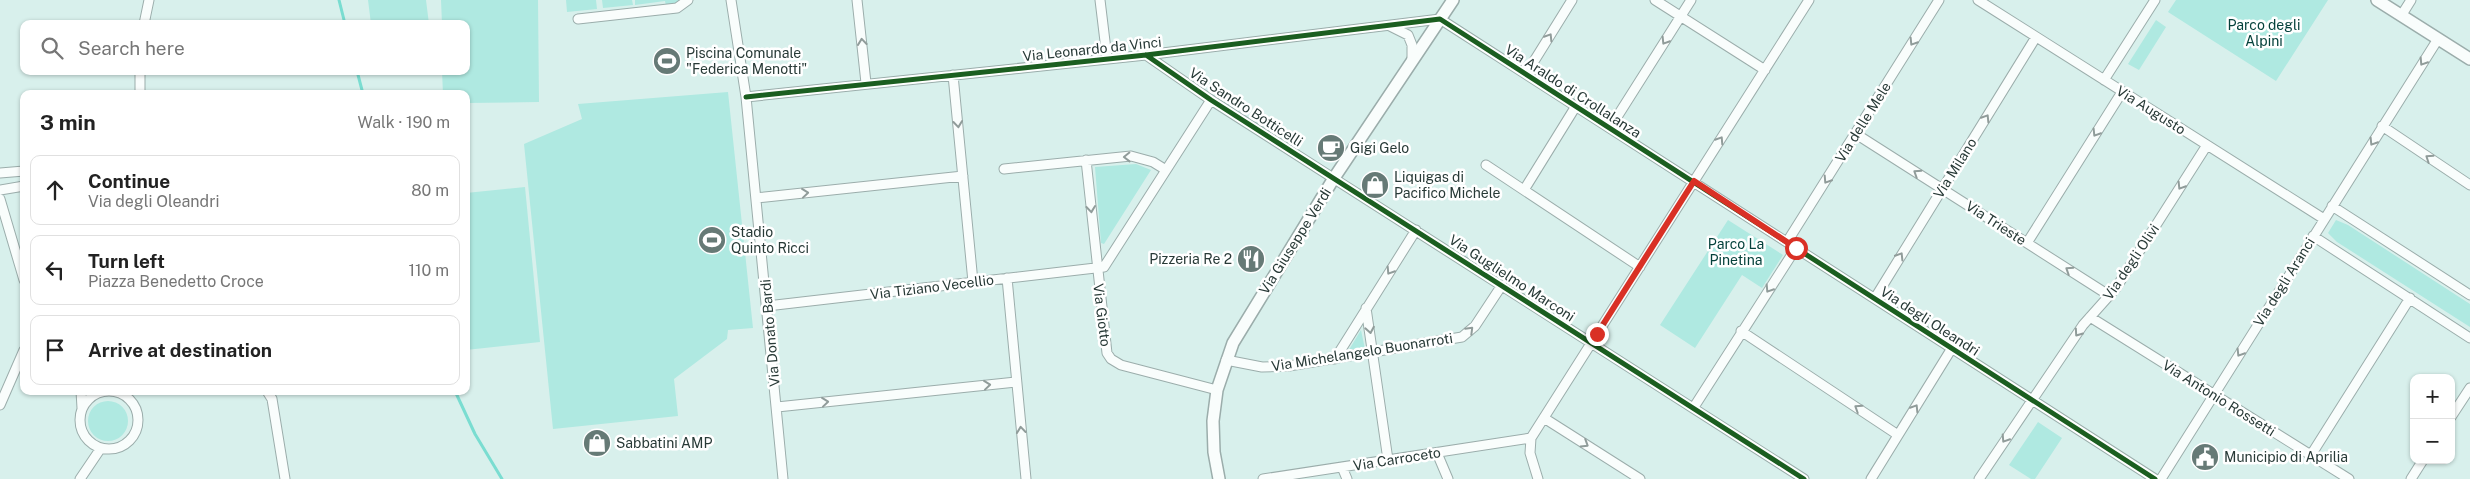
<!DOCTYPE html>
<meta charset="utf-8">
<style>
body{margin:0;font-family:"Public Sans",sans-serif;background:#f2f2f2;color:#222}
.controls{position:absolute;right:15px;bottom:15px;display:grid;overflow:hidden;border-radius:10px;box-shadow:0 1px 4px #0004}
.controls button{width:45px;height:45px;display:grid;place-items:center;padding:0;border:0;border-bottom:1px solid #e0e0e0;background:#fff;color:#222;font:25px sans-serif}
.stop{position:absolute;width:15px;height:15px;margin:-11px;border:4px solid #d93025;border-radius:50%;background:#fff}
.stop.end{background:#d93025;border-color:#fff;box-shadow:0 1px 5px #0008}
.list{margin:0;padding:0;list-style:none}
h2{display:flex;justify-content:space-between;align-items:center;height:65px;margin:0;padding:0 20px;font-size:21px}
h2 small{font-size:16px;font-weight:400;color:#767676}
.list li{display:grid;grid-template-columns:32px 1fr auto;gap:15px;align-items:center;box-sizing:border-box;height:70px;margin:0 10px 10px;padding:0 10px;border:1px solid #e0e0e0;border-radius:10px}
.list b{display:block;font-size:19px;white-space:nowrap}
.list p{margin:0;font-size:16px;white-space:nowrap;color:#767676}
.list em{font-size:16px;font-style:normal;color:#767676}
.icon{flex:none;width:28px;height:28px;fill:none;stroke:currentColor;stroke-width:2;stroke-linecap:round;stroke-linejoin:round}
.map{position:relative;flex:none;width:2470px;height:479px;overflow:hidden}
.search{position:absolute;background:#fff;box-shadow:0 1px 4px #0004;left:20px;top:20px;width:450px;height:55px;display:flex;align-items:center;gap:12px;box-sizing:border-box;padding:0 18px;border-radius:10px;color:#767676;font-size:19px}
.panel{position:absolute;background:#fff;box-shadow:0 1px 4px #0004;left:20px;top:90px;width:450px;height:305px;border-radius:10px}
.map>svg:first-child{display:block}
.green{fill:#afe9e1}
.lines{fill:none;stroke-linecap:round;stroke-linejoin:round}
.stream{stroke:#7addd1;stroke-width:3}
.minor-casing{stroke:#9badab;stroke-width:11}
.tertiary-casing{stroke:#9badab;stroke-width:14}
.minor{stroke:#f9fdfc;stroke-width:9}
.tertiary{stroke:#f9fdfc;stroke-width:11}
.cycleway-casing{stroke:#fff;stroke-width:8}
.cycleway{stroke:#1b5e20;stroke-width:5}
.oneway{stroke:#909c9a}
.route{stroke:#d93025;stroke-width:6}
.labels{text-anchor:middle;stroke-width:5;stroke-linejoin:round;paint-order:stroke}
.park-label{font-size:14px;fill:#05423c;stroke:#fff}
.street-label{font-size:14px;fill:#283a37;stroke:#fff}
.poi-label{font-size:14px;fill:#283a37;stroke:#fff;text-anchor:start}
</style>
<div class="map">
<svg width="2470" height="479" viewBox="0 0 2470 479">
<rect width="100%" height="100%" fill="#d8f0ec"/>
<path class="green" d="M368 0H426L429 24H371Z
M441 0H538L539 102 466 103V94H443L442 71H466V24H442Z
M566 0H596L597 9 567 12Z
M602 0H632L633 5 603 8Z
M635 0H679L673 6H666L665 1 635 5Z
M2176 0H2328L2276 81 2168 12Z
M2156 20 2166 27 2139 70 2128 64Z
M728 92 753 328 728 330 727 339 674 379 678 416 553 429 524 144 582 119 578 104Z
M1136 164 1151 170 1104 244 1101 243 1095 167Z
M525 187 540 342 466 350V193Z
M1728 220 1783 255 1762 288 1742 275 1695 348 1660 325Z
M2336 220 2348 225 2470 304V327L2337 242 2328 233Z
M1361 330 1365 349 1347 353Z
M88 421a20 20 0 1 1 40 0a20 20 0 1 1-40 0Z
M2038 422 2062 438 2035 479H2031L2009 465Z"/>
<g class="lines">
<path class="stream" d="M339 0 345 24
M357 71 363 94
M455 391 475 434 502 479"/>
<defs>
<path id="minor" d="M731 0 746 97 783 479
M857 0 866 83
M1100 0 1107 58
M1655 0 1765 70
M1978 0 2324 219
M2401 16 2411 0
M578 19 677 8 688 0
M144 24 149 0
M1390 26 1408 35 1412 45V59
M1146 55 1211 100 1804 479
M1526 74 1572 0
M953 75 973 282
M2104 80 2155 0
M140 94V71
M746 97 1146 55 1440 19 2155 479
M2382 126 2470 185
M1610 128 1691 0
M1856 134 2110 296
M1086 160 1107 353 1111 359 1121 365 1217 390
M1486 165 1640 267
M1004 169 1131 156 1153 162 1166 170
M0 173 24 171
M0 190 24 186
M1524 190 1576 106
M756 198 963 176
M0 199 24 280
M2332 206 2470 295
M2313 236 2470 338
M1787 242 1939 0
M2027 243 2122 92
M1007 278 1026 479
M1875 298 2036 37
M767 306 1104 267 1211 100
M1366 308 1388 460
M2090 317 2349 479
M1741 331 1898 435
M1335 359 1416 230
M1226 360 1262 367 1289 366 1462 337 1475 326 1502 285
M81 391 82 408
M267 391 272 399 285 479
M80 420a29 29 0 1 1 58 0a29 29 0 1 1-58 0Z
M0 405 24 350
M777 407 1016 382
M1694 407 1796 248
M2451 417 2470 388
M1544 418 1640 479
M1437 453 1448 479
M2311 455 2410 298
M1342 467 1347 479
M80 479 101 448
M1263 479 1531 438
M1538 479 1530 453 1531 438 1809 0
M1871 479 1952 348
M1979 479 2083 325 2116 288 2207 145
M2161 479 2438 39
M2411 479 2423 460"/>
<path id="tertiary" d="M2377 0 2470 59
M1219 479 1214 452 1213 421 1217 390 1233 343 1334 178 1453 0"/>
</defs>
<use href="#minor" class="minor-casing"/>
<use href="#tertiary" class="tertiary-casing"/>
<use href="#minor" class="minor"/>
<use href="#tertiary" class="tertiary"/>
<defs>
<path id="cycleway" d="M1146 55 1211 100 1804 479
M746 97 1146 55 1440 19 2155 479"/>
</defs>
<use href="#cycleway" class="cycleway-casing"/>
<use href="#cycleway" class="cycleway"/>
</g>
<defs><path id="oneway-chevron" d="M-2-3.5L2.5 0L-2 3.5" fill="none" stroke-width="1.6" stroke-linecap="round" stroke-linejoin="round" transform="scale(1.25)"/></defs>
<g class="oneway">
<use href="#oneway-chevron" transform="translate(1549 37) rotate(-58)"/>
<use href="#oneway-chevron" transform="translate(1665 41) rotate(122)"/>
<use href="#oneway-chevron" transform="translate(862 42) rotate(-96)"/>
<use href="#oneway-chevron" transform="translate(1913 42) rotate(122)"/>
<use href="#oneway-chevron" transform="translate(2423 62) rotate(123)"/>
<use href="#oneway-chevron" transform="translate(1986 118) rotate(-58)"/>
<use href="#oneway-chevron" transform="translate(958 124) rotate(84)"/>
<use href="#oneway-chevron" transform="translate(2096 133) rotate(122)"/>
<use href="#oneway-chevron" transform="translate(1720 140) rotate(-57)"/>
<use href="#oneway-chevron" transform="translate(2373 142) rotate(122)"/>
<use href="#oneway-chevron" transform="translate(1127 157) rotate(179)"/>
<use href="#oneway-chevron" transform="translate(2429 158) rotate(-146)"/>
<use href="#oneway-chevron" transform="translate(1917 173) rotate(-147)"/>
<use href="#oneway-chevron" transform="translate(1827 180) rotate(123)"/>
<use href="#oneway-chevron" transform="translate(2181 186) rotate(122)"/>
<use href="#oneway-chevron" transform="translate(805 193) rotate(-6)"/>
<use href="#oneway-chevron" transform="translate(1091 209) rotate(84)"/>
<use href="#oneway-chevron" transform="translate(1900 256) rotate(-58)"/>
<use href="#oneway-chevron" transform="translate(2069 270) rotate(-147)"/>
<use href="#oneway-chevron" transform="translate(1390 271) rotate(123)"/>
<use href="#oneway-chevron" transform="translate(1769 289) rotate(123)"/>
<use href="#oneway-chevron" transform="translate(1370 330) rotate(80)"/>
<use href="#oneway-chevron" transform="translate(1470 330) rotate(-45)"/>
<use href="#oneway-chevron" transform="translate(2078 333) rotate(125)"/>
<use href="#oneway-chevron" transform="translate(2240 353) rotate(122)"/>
<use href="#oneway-chevron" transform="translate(987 385) rotate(-6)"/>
<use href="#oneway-chevron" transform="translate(825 402) rotate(-6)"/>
<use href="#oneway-chevron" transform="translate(1858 408) rotate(-147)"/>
<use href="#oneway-chevron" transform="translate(1915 408) rotate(-58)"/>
<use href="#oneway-chevron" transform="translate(1021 430) rotate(-96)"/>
<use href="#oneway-chevron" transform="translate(2005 439) rotate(123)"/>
<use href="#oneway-chevron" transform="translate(1585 444) rotate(32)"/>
</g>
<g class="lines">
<path class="route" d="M1597 334 1694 181 1796 248"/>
</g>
<defs>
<symbol id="stadium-disc" viewBox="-11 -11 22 22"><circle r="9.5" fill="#667a76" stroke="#fff"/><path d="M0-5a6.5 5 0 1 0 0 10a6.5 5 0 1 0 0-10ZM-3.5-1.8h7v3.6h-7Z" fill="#fff"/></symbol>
<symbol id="cafe-disc" viewBox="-11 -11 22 22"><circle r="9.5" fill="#667a76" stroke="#fff"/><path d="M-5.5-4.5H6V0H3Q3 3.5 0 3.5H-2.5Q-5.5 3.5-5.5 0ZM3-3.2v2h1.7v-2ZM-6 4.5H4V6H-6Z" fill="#fff"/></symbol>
<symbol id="shop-disc" viewBox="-11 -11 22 22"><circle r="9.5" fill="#667a76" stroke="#fff"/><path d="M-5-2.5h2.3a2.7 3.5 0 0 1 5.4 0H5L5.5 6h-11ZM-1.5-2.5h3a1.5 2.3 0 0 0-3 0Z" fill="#fff"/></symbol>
<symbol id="restaurant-disc" viewBox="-11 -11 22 22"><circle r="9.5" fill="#667a76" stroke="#fff"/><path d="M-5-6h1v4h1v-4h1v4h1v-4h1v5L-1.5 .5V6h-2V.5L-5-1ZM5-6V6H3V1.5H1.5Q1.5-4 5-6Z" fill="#fff"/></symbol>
<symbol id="civic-disc" viewBox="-11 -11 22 22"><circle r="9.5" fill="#667a76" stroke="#fff"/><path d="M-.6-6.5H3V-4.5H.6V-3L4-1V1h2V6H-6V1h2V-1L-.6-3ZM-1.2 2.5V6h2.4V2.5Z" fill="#fff"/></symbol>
</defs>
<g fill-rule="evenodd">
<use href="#stadium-disc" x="651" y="45" width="32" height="32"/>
<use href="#cafe-disc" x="1315" y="132" width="32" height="32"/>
<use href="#shop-disc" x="1359" y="169" width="32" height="32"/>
<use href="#stadium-disc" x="696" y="224" width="32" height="32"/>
<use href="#restaurant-disc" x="1235" y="243" width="32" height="32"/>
<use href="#shop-disc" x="581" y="427" width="32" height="32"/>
<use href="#civic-disc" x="2189" y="441" width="32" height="32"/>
</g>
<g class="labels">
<g class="park-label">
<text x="2264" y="30">Parco degli<tspan x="2264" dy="16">Alpini</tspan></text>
<text x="1736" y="249">Parco La<tspan x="1736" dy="16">Pinetina</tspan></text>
</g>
<g class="street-label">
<text transform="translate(1092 49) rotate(-6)" y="5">Via Leonardo da Vinci</text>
<text transform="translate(1573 91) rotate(33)" y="5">Via Araldo di Crollalanza</text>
<text transform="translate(1246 107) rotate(33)" y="5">Via Sandro Botticelli</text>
<text transform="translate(2151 110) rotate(32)" y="5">Via Augusto</text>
<text transform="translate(1863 122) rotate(-58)" y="5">Via delle Mele</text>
<text transform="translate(1955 168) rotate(-58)" y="5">Via Milano</text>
<text transform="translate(1996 223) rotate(33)" y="5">Via Trieste</text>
<text transform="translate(1295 241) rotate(-58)" y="5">Via Giuseppe Verdi</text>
<text transform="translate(2131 262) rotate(-56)" y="5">Via degli Olivi</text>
<text transform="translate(1512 278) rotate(33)" y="5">Via Guglielmo Marconi</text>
<text transform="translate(2284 282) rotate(-58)" y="5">Via degli Aranci</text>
<text transform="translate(932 287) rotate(-7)" y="5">Via Tiziano Vecellio</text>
<text transform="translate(1102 315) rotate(83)" y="5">Via Giotto</text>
<text transform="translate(1930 321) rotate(33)" y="5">Via degli Oleandri</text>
<text transform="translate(770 333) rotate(-95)" y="5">Via Donato Bardi</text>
<text transform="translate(1362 352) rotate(-9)" y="5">Via Michelangelo Buonarroti</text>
<text transform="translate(2219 398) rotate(32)" y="5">Via Antonio Rossetti</text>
<text transform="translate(1397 459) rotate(-9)" y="5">Via Carroceto</text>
</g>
<g class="poi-label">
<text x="686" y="58">Piscina Comunale<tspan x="686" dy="16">"Federica Menotti"</tspan></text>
<text x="1350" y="153">Gigi Gelo</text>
<text x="1394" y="182">Liquigas di<tspan x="1394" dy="16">Pacifico Michele</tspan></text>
<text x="731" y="237">Stadio<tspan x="731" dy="16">Quinto Ricci</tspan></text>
<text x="1232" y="264" text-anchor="end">Pizzeria Re 2</text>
<text x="616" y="448">Sabbatini AMP</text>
<text x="2224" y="462">Municipio di Aprilia</text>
</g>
</g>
</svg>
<div class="controls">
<button>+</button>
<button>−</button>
</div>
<div class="stop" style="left:1796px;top:248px"></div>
<div class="stop end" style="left:1597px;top:334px"></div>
<div class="search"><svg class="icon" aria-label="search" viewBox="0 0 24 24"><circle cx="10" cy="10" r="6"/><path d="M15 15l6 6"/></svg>Search here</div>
<section class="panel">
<h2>3 min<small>Walk · 190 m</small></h2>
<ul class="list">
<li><svg class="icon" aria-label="ahead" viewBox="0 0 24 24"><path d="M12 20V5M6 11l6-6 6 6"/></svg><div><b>Continue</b><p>Via degli Oleandri</p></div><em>80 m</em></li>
<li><svg class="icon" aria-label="left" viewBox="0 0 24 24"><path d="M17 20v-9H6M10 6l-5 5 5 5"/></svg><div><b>Turn left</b><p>Piazza Benedetto Croce</p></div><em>110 m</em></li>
<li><svg class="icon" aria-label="arrive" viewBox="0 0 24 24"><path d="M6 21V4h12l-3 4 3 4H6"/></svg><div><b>Arrive at destination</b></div></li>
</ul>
</section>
</div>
